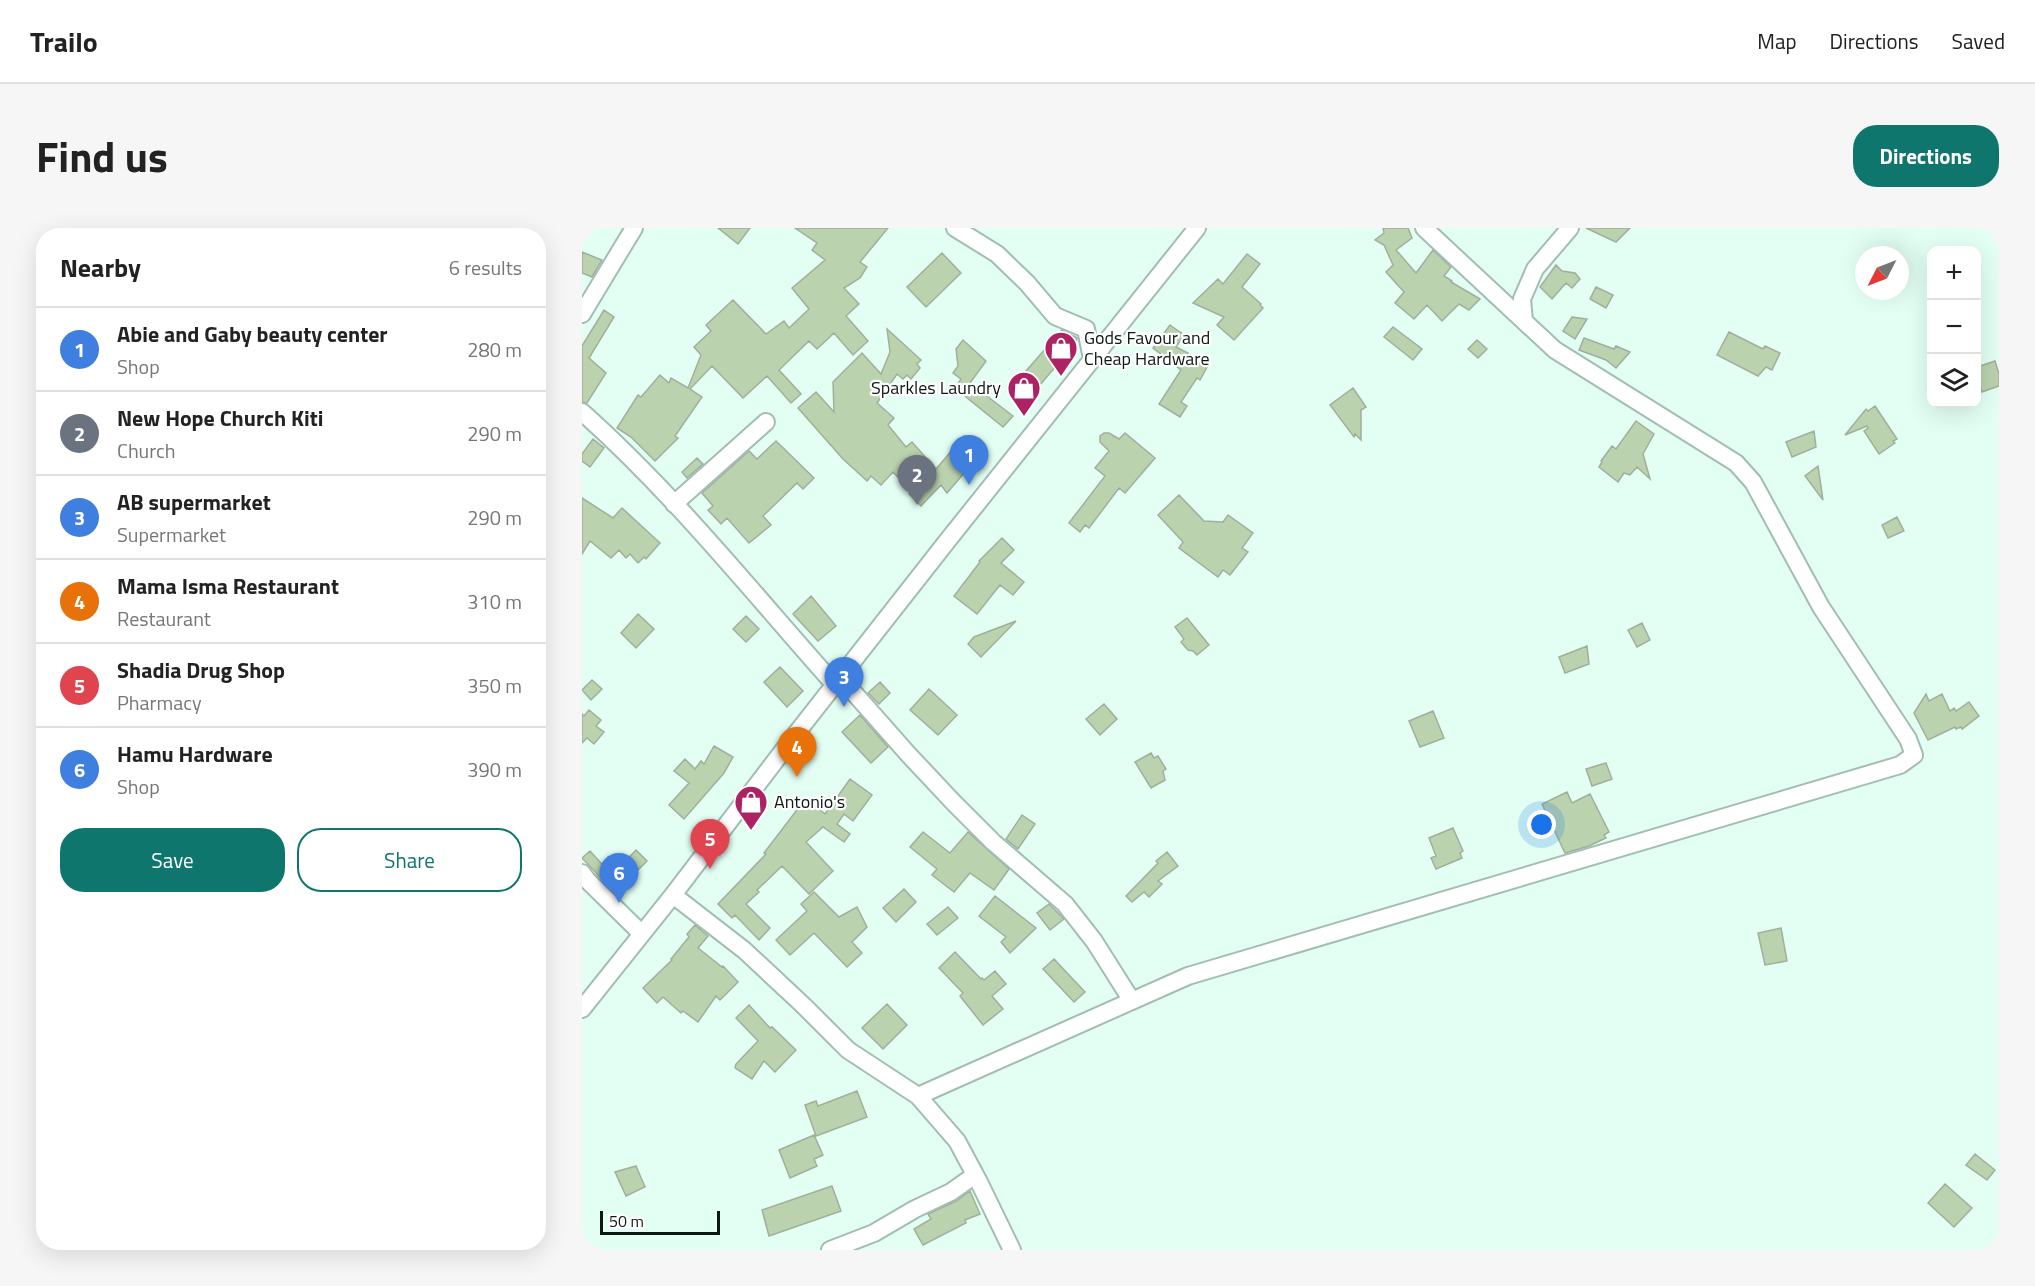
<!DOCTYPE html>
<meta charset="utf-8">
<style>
body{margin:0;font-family:"Titillium Web",sans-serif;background:#f6f6f6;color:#222}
.controls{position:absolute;right:18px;top:18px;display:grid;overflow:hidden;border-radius:12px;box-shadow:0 6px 24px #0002}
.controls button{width:54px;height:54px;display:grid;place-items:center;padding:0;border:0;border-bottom:2px solid #e0e0e0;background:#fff;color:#222;font:30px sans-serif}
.compass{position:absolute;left:1273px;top:18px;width:54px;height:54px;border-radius:50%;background:#fff;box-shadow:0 6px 24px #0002;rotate:228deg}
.scale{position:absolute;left:18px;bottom:15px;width:120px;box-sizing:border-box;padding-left:6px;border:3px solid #0d1714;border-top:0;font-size:16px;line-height:21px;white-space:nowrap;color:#0d1714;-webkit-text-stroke:4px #fff;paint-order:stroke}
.you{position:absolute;left:960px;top:597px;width:21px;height:21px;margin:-15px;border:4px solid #fff;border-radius:50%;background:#1a73e8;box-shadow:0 0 0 9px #1a73e833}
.badge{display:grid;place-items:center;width:39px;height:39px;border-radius:50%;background:#0f766e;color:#fff;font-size:20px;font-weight:700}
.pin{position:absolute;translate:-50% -50px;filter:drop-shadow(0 2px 3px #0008)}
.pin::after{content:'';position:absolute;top:32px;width:21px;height:18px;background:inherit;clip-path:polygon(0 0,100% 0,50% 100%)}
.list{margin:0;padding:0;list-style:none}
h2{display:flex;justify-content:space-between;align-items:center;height:78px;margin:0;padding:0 24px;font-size:26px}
h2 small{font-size:20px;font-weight:400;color:#767676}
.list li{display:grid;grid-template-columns:39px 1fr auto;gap:18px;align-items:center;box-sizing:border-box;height:84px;padding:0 24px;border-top:2px solid #e0e0e0}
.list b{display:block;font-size:22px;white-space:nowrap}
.list p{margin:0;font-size:20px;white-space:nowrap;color:#767676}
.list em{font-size:20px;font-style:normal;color:#767676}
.actions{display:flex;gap:12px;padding:18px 24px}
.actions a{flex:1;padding:14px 0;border:2px solid #0f766e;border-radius:24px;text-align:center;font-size:21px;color:#0f766e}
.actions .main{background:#0f766e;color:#fff}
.icon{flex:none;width:33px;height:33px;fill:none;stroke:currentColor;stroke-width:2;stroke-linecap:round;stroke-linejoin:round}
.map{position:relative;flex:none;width:1417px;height:1022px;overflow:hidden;border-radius:24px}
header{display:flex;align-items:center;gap:36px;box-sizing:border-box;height:84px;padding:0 30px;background:#fff;border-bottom:2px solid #e0e0e0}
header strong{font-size:28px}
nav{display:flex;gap:33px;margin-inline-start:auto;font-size:21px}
.intro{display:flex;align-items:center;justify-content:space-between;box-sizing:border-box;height:144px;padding:0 36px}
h1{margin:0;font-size:42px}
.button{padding:15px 27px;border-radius:24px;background:#0f766e;color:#fff;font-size:21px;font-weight:700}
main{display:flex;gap:36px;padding:0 36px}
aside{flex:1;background:#fff;border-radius:24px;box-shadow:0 6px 24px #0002}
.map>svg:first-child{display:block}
.building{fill:#bad2ae;stroke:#a1af9a;stroke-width:1.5}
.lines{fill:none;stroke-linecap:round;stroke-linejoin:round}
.minor-casing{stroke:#a2bdb3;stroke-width:20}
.minor{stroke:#fff;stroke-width:16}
.labels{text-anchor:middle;stroke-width:4.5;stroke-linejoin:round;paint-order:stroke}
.poi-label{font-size:18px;fill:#0d1714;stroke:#fff;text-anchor:start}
</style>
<header>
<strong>Trailo</strong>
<nav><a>Map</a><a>Directions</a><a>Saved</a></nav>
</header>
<div class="intro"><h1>Find us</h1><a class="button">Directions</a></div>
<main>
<aside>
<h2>Nearby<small>6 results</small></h2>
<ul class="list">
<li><span class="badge" style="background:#3f7fe0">1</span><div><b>Abie and Gaby beauty center</b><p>Shop</p></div><em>280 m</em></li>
<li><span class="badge" style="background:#6b7280">2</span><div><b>New Hope Church Kiti</b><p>Church</p></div><em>290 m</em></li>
<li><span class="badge" style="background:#3f7fe0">3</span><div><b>AB supermarket</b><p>Supermarket</p></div><em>290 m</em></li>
<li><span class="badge" style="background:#e8710a">4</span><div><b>Mama Isma Restaurant</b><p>Restaurant</p></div><em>310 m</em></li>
<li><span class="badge" style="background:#e0444e">5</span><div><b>Shadia Drug Shop</b><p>Pharmacy</p></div><em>350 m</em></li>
<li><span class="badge" style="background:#3f7fe0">6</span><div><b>Hamu Hardware</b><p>Shop</p></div><em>390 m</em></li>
</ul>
<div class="actions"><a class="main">Save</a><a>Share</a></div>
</aside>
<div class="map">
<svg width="1417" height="1022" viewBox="0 0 1417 1022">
<rect width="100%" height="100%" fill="#e3fff4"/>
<path class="building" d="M136 0H168L156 16Z
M213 0H306L278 34 285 39 278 50 262 60 277 76 264 88 286 113 271 127 252 105 235 121 227 113 197 142 219 166 209 175 185 148 161 170 130 138 108 161 120 169 93 208 96 210 73 233 49 209 35 200 56 167 59 169 78 147 87 155 89 150 106 160 119 127 112 119 129 103 124 97 151 72 184 106 202 93 207 100 227 81 210 60 243 32 230 22 235 15Z
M801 0H826L830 10 814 22 834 45 851 22 869 39 862 48 870 53 869 54 898 71 887 82 877 76 860 93 845 77 832 91 813 75 822 64 804 44 811 37 802 17 793 12 802 5Z
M1004 0H1048L1034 14Z
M0 24 20 32 10 49 0 45Z
M360 25 379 45 344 79 325 59Z
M665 26 678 36 660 59 679 76 678 77 681 80 652 112 635 97 642 89 611 75 636 51 641 56Z
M974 37 980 43 993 45 998 51 990 60 984 55 970 71 958 59Z
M1014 59 1031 67 1024 80 1008 71Z
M22 82 32 89 7 130 24 145 5 175 0 174V118Z
M990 89 1005 91 993 111 981 103Z
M588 97 602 107 594 119 606 125 604 129 625 139 618 152 615 150 599 174 605 178 598 189 577 176 599 142 571 120Z
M811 99 840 121 831 132 802 109Z
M305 101 339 132 335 136 338 140 329 151 325 147 321 151 315 146 295 175 312 190 306 197 324 219 330 214 354 241 382 208 400 224 365 265 359 257 339 278 327 266 329 263 311 244 299 257 289 248 285 253 261 231 216 180 234 164 252 184 251 154 280 125 299 146 308 124Z
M480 102 495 110 494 115 451 165 436 152Z
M1147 104 1181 121 1183 118 1198 125 1190 142 1184 139 1176 148 1135 127Z
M1002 110 1032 121 1034 118 1048 124 1034 140 1024 132 997 122Z
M381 112 404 133 388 155 431 188 421 199 373 160 379 151 371 145 376 138 374 121Z
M895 112 905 121 896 130 886 121Z
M1413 133 1417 146V158L1400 164 1398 156 1395 157V139Z
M771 160 784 179 779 182V212L773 206 772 209 748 177Z
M1293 178 1315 211 1311 213 1313 215 1297 226 1282 203 1286 200 1285 198 1263 207 1284 181 1286 183Z
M1054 193 1072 206 1061 226 1068 251 1055 239 1048 247 1042 245 1036 254 1017 239 1020 234 1019 233 1030 218 1034 221Z
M1232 203 1234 219 1210 229 1204 214Z
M522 205H527L537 211 543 205 573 230 543 265 537 260 507 300 503 297 498 304 487 295 523 248 513 240 527 223 518 214V208Z
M11 211 22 220 8 239 0 233V226Z
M194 213 232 250 221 261 215 255 181 288 189 297 167 315 145 290 139 296 126 282 131 278 120 265 167 223 175 231Z
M115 230 121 236 105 250 100 244Z
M1236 238 1241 272 1223 248Z
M597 267 622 293 641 294 646 287 671 305 660 320 666 324 648 347 641 342 636 349 597 320 601 314 576 287Z
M0 270 31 290 40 280 78 315 64 331 62 329 56 335 48 326 44 330 37 322 29 330 8 313 0 326Z
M1315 289 1322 303 1306 310 1300 297Z
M420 310 432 322 419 335 442 354 431 367 418 357 395 386 372 368 398 334 397 333Z
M229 368 254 398 236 413 211 386Z
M56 386 72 401 54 420 39 405Z
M164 388 177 401 164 414 151 401Z
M605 390 627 417 615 427 611 423 606 422 599 414 602 411 593 399Z
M434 393 399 429 386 416 392 409Z
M1060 395 1068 412 1055 419 1046 402Z
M1005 418 1007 436 983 445 977 429Z
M198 439 221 463 205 479 182 454Z
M10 452 20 461 9 472 0 462Z
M298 454 308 465 297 476 286 465Z
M347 461 375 487 356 507 328 482Z
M1344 466 1347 473 1360 466 1368 483 1372 480 1374 483 1387 474 1397 488 1380 501 1379 499 1374 501 1373 499 1346 512 1332 485Z
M522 476 535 491 518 507 504 491Z
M7 482 19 492 14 498 22 504 12 516 5 510 0 515V486L2 488Z
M851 483 862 510 838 519 827 493Z
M278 487 306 519 289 535 260 504Z
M132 518 151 529 142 545 102 591 87 577 107 555 92 543 103 531 113 541 119 533 122 536Z
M569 525 572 530 576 528 584 541 581 543 583 552 569 560 553 534Z
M1024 535 1030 551 1010 558 1004 541Z
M268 551 290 567 271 593 262 586 255 596 268 606 262 614 241 599 224 614 251 643 227 666 200 638 175 662 177 664 164 676 188 700 177 712 153 687 150 690 136 676 184 626 182 625 224 570 243 586Z
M985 564 990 575 1008 566 1027 604 1022 607 1024 610 1007 618 983 625 960 576Z
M440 587 453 596 436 621 424 611Z
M871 600 881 623 878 625 880 630 854 641 849 630 854 628 847 610Z
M341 604 368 625 386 604 427 641 412 662 388 645 372 664 350 647 355 641 328 619Z
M54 622 65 633 33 665 0 630 8 623 30 647Z
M585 624 596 638 576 653 580 656 567 669 562 664 550 674 544 668 576 635 574 633Z
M322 661 334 674 314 694 301 680Z
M232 664 257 689 275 679 285 699 270 714 280 725 265 739 232 705 208 727 194 712 225 683 219 676Z
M413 668 454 700 428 725 419 714 424 709 397 688Z
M467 676 482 691 468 702 455 685Z
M366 679 376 690 355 707 345 696Z
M113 697 126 708 116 720 140 739 141 738 156 754 138 772 134 768 116 794 101 783 99 785 81 769 75 775 61 760 90 732 89 731 107 709 105 706Z
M1199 700 1205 733 1183 737 1176 705Z
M373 724 399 751 400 750 402 752 413 743 424 756 410 768 421 781 401 797 378 768 381 765 357 740Z
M472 731 503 764 492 774 461 741Z
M305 776 325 797 301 821 280 800Z
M167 777 188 800 190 799 214 822 193 844 182 833 170 851 153 840 154 836 176 813 154 790Z
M275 863 285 889 234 908 223 877 234 873 236 878Z
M232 907 241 927 232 931 235 938 208 950 197 922Z
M1393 926 1413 942 1405 952 1384 937Z
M54 938 63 959 44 968 33 944Z
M1363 956 1390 980 1372 999 1346 975Z
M250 958 259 983 187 1008 180 982Z
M388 963 398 986 383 992 384 995 341 1017 332 1001 349 991 346 986 374 973Z"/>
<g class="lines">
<defs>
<path id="minor" d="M373 0 415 26 445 55 473 88 504 101 510 131
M0 86 52 0
M942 93 940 71 953 41 988 0
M0 184C92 266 170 364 252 456
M92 276 184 194
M258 449 326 526 372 575 411 614 483 676 512 713 550 773
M0 645 5 652 60 706
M91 667 162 722 222 778 266 822 336 868 375 913 397 954 430 1022
M0 781 91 667 213 507 366 312 615 0
M336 868 606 748 1318 537 1332 527 1326 511 1239 379 1171 254 1154 235 973 122 842 0
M248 1022 292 1005 333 981 369 964 393 947"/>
</defs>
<use href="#minor" class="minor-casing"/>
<use href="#minor" class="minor"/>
</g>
<defs>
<symbol id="shop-pin" viewBox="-11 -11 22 30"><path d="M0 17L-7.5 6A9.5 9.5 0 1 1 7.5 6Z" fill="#ad2262" stroke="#fff"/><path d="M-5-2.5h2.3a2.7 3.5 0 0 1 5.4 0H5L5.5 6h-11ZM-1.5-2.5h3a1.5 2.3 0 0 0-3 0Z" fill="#fff"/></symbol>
</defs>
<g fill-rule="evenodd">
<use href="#shop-pin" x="460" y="101" width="38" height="52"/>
<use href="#shop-pin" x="423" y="141" width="38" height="52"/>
<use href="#shop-pin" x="150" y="555" width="38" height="52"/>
</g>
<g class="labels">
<g class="poi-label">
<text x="502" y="116">Gods Favour and<tspan x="502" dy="21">Cheap Hardware</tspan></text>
<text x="419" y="166" text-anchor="end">Sparkles Laundry</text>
<text x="192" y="580">Antonio's</text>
</g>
</g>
</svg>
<div class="controls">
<button>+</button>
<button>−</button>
<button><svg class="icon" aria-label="layers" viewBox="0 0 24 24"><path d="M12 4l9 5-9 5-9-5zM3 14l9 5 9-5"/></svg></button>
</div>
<svg class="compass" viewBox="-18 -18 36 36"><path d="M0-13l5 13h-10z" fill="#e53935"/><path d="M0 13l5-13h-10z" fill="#767676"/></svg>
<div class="scale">50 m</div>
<div class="you"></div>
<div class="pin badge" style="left:387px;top:257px;background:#3f7fe0">1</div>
<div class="pin badge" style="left:335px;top:277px;background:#6b7280">2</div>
<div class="pin badge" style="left:262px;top:479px;background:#3f7fe0">3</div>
<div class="pin badge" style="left:215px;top:549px;background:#e8710a">4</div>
<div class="pin badge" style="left:128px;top:641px;background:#e0444e">5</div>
<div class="pin badge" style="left:37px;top:675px;background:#3f7fe0">6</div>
</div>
</main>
